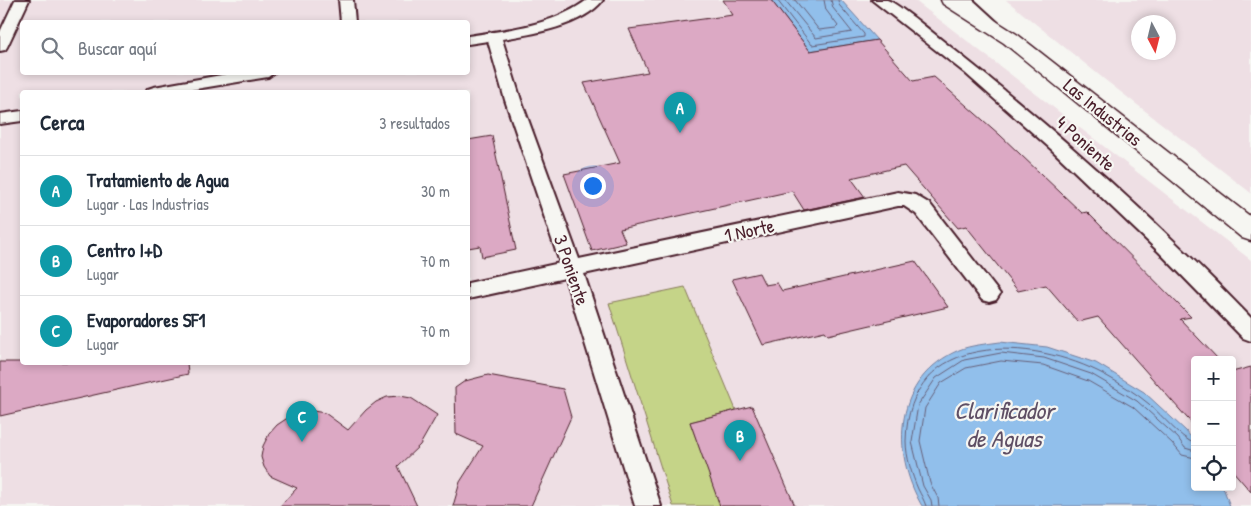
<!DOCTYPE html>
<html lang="es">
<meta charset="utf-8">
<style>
body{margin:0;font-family:"Patrick Hand",sans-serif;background:#f2f2f3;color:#1f2937}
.controls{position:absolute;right:15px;bottom:15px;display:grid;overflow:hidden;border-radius:5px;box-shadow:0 2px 8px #0003}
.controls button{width:45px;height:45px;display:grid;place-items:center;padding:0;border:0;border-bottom:1px solid #e0e1e3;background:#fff;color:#1f2937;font:25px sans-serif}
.compass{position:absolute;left:1131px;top:15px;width:45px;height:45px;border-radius:50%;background:#fff;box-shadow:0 2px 8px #0003;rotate:173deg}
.you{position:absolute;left:592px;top:185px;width:18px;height:18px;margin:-12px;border:4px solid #fff;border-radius:50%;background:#1a73e8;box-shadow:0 0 0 8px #1a73e833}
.badge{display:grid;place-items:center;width:32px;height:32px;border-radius:50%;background:#d1495b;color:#fff;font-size:16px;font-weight:700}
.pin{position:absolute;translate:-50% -41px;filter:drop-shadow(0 1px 2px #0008)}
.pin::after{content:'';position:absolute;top:26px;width:18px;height:15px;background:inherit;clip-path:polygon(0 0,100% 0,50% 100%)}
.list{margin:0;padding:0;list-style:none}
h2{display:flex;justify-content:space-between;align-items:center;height:65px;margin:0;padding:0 20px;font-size:21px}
h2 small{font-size:16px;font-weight:400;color:#747a83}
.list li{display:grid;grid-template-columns:32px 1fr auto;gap:15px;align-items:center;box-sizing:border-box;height:70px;padding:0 20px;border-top:1px solid #e0e1e3}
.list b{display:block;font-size:19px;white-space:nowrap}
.list p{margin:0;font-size:16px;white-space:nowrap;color:#747a83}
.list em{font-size:16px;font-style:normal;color:#747a83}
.icon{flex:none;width:28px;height:28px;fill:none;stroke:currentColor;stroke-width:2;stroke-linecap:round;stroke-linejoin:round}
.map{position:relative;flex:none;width:1251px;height:506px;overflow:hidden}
.search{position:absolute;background:#fff;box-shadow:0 2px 8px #0003;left:20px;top:20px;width:450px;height:55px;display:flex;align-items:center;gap:12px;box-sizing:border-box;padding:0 18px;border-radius:5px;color:#747a83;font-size:19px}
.panel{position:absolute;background:#fff;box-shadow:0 2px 8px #0003;left:20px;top:90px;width:450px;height:275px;border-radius:5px}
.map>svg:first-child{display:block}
.built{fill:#eedfe4;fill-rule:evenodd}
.green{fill:#c5d488;stroke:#887a5a}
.water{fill:#91bfeb;stroke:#757f9e}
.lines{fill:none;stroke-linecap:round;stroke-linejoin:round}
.shore{stroke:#665f78;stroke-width:1}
.building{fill:#dca9c4;stroke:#4a1f2b}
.service-casing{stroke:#4a1f2b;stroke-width:4}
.minor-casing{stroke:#4a1f2b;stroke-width:3}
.service{fill:#f6f6f2;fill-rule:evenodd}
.minor{fill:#f6f6f2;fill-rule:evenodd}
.labels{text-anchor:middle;stroke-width:4.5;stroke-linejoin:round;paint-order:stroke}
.street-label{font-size:19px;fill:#4a1f2b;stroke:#f6f6f2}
.near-water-label{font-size:24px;font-style:italic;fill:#5f4f65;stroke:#f6f6f2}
</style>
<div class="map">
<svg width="1251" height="506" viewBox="0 0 1251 506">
<rect width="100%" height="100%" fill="#f6f6f2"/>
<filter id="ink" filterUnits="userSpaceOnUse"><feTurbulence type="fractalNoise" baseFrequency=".02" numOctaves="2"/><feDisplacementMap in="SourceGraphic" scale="10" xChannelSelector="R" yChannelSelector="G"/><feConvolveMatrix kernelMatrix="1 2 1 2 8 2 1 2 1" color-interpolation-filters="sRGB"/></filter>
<g filter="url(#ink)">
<path class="built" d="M0 0H914L1251 260V506H0ZM22 22H468V72H22ZM22 92H468V362H22ZM1195 360H1232V487H1195Z
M1006 0H1251V193L1104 79ZM1138 22H1168V52H1138Z"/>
<path class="green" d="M685 287 736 410 690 422 720 504 734 506H673L609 303Z"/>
<path class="water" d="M771 0H841L877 40 810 51Z
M1000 342 1047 347 1096 363 1144 392 1186 431 1195 442V487H1223L1230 506H922C890 451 894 378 959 350 971 345 987 344 1000 342Z"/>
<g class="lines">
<path class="shore" d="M777 0 812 45 864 37V34L839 5 838 0
M785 0 816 38 852 32 833 8 831 0
M795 0 819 30 836 28 838 26 826 10 824 0
M926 506C924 500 921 495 918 489 912 475 906 457 906 441 908 329 1032 336 1105 375 1121 384 1136 393 1149 404 1164 417 1178 436 1195 444
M932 506 931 500 923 486 912 442 918 405 936 378 964 360 1001 353 1044 358 1091 374 1137 401 1178 438 1185 448 1195 451
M939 506 938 498 930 483 920 441 925 408 941 383 966 368 1001 361 1043 365 1088 381 1133 407 1172 443 1182 455 1195 458"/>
</g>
<path class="building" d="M723 0H771L810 51 877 40 913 81 934 77 1000 135 1082 213 1087 212 1191 317 1180 319 1219 360H1195V427L1098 317 1078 322 1046 285 1018 291 966 226 958 228 904 166 851 178 865 197 804 210 792 191 620 229 626 243 592 251 564 174 620 163 584 83 648 72 629 29 733 15Z
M492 136 516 250 482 257 480 246 468 248V140Z
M915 261 948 307 828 335 825 331 763 345 732 279 759 273 765 285 777 283 782 291Z
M0 362H187L188 374 0 416Z
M1251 367V492L1232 470V372Z
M488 375 563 389 571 417 531 506H453L460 482 483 446 456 434 455 388 465 381Z
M400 396 411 398 437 415 420 445 398 466 417 506H280L297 488 270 476 264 467 261 457 263 446 269 434 277 425 289 417 301 412 313 411 325 413 348 430 366 410 376 402 387 397Z
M752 406 795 506H720L690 422Z"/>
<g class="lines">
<defs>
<path id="service" d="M15 0H29L7 47 5 50 0 51V32Z
M339 0H353L355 22H341Z
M587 0H603C583 26 533 34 502 39L521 100 579 259 898 192 915 195 930 204 1000 294 996 300 989 302 982 300 916 214 904 206H898L584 274 661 506H635L565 278 468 299V283L560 263 505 100 488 41 468 44V36C510 29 552 26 587 0Z
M872 0C877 0 883 0 887 0 898 3 940 39 952 48 1057 131 1158 221 1251 318V341L1243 338 1159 252 1051 149 965 73Z
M958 0H973L997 22 995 25H985Z
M238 72H275L268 77 178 92H146L148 89 154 87Z
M22 111V121L0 124V114Z"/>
<path id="minor" d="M941 0H963L1018 35 1251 217V241L1242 238 1004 43 943 4Z"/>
</defs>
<use href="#service" class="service-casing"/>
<use href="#minor" class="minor-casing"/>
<use href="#service" class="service"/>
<use href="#minor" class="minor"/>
</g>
</g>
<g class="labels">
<g class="street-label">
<text transform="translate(1103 112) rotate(39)" y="7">Las Industrias</text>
<text transform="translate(1086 143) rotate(42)" y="7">4 Poniente</text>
<text transform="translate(749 230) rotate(-12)" y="7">1 Norte</text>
<text transform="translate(572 270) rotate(71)" y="7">3 Poniente</text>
</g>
<g class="near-water-label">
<text x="1004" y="419">Clarificador<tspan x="1004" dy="28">de Aguas</tspan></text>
</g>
</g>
</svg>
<div class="controls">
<button>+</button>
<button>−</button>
<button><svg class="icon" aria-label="locate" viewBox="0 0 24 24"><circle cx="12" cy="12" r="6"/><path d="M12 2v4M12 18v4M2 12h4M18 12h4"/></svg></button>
</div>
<svg class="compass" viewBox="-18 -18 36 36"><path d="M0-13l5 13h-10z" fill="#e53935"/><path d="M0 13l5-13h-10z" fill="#747a83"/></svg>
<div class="you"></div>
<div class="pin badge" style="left:680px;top:133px;background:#0f9aa8">A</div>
<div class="pin badge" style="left:740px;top:461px;background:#0f9aa8">B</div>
<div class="pin badge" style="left:302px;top:442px;background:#0f9aa8">C</div>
<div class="search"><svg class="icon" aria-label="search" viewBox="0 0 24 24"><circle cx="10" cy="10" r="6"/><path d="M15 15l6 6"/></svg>Buscar aquí</div>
<section class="panel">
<h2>Cerca<small>3 resultados</small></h2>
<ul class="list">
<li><span class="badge" style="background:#0f9aa8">A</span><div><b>Tratamiento de Agua</b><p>Lugar · Las Industrias</p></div><em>30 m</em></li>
<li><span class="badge" style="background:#0f9aa8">B</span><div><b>Centro I+D</b><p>Lugar</p></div><em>70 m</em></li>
<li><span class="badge" style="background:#0f9aa8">C</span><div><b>Evaporadores SF1</b><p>Lugar</p></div><em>70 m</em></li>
</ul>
</section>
</div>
